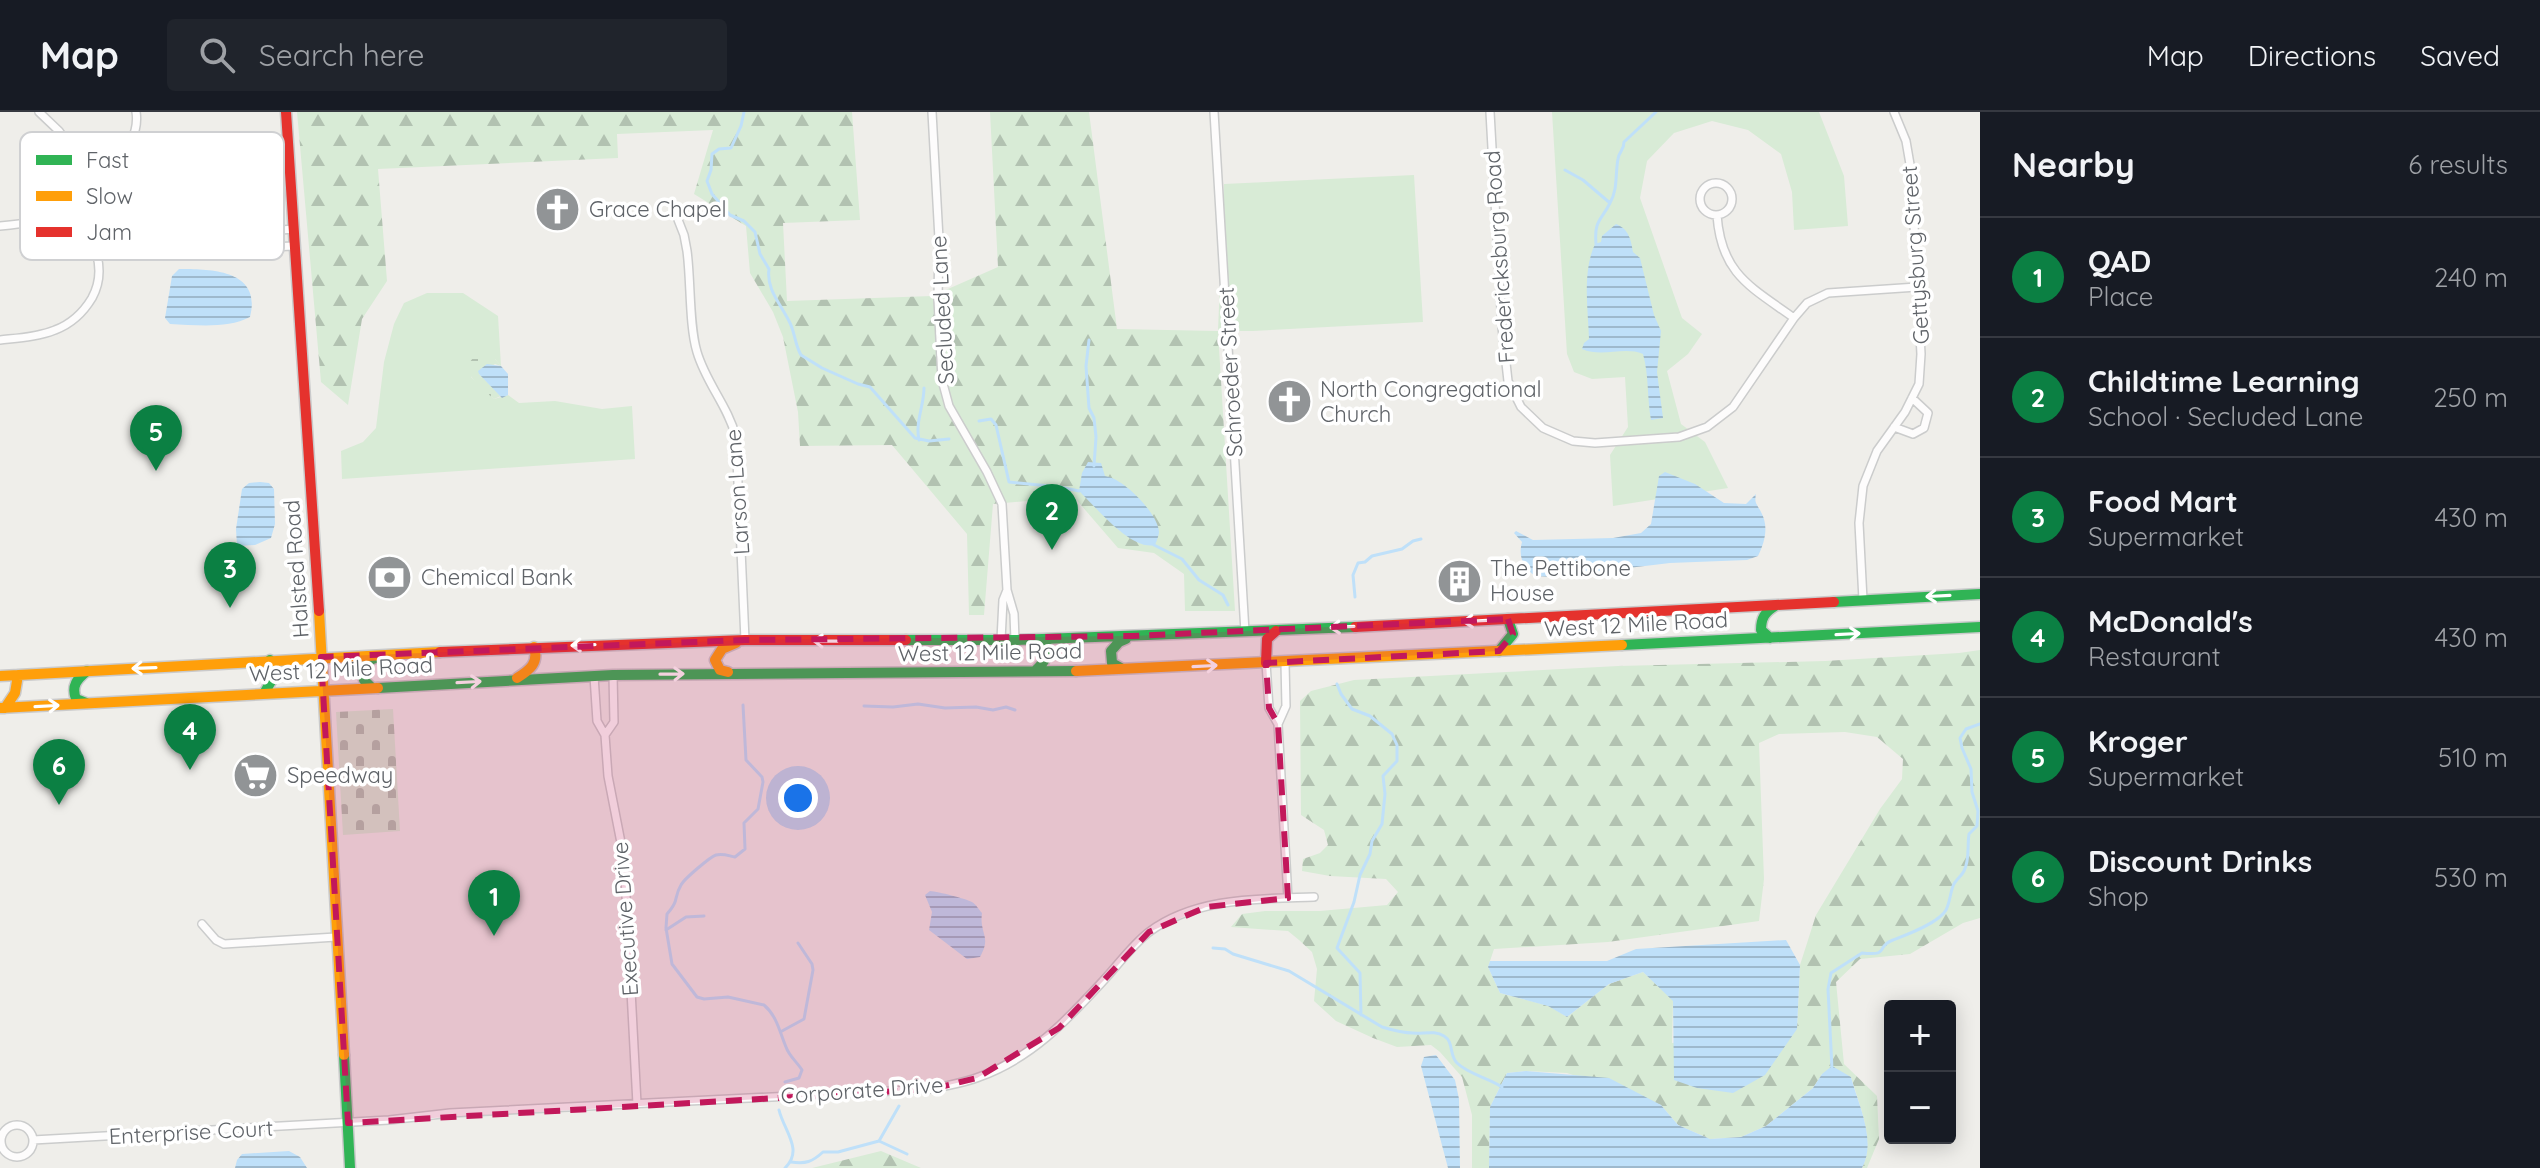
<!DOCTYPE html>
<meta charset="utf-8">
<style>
body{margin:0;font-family:Quicksand,sans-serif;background:#20242c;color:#f1f3f6}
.controls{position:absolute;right:24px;bottom:24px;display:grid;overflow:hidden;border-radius:8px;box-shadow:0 4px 20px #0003}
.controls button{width:72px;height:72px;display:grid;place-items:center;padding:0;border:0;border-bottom:2px solid #363941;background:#171b24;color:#f1f3f6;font:40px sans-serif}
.you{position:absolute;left:798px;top:686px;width:28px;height:28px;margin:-20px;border:6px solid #fff;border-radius:50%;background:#1a73e8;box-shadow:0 0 0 12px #1a73e833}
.badge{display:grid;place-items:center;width:52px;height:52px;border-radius:50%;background:#0b8043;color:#fff;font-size:26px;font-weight:700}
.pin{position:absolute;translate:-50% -66px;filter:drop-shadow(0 2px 4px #0008)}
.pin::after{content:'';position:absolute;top:42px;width:28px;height:24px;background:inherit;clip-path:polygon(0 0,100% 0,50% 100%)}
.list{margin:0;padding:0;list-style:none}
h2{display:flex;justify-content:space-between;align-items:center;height:104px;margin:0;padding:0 32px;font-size:34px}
h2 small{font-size:26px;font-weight:400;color:#9ea1a6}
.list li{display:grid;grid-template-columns:52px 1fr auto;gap:24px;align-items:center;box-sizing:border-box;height:120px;padding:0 32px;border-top:2px solid #363941}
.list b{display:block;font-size:30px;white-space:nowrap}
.list p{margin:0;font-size:26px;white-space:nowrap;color:#9ea1a6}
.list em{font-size:26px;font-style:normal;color:#9ea1a6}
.icon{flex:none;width:44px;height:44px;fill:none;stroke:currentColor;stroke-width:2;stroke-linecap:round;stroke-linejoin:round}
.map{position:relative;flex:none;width:1980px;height:1056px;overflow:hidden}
header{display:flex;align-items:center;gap:48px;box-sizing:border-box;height:112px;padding:0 40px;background:#171b24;border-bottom:2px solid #363941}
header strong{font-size:38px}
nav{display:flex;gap:44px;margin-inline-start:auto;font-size:28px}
.search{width:560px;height:72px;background:#20242c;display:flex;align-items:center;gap:20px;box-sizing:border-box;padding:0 28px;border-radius:8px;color:#9ea1a6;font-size:30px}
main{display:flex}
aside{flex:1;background:#171b24}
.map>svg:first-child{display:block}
.green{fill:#d8ebd6}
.forest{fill:url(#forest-firs);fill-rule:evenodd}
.wetland{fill:url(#wetland-marsh)}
.cemetery{fill:url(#cemetery-stones)}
.water{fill:url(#water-rules)}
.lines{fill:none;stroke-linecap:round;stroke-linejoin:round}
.stream{stroke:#bfe0f9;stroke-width:3}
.street-casing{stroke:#cbcccc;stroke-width:10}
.fast-casing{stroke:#cacacb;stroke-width:13}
.slow-casing{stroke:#cacacb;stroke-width:13}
.jam-casing{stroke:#cacacb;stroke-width:13}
.street{stroke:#fdfcfc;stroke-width:7}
.fast{stroke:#30b455;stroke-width:10}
.slow{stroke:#ff9f0a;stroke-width:10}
.jam{stroke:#e5322d;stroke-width:10}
.oneway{stroke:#fff}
.marked{fill:#c2185b;fill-opacity:0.2;stroke:#c2185b;stroke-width:6;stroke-dasharray:16 10;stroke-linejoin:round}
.labels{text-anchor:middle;stroke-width:7;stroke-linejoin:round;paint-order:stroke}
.poi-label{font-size:22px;fill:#5f6368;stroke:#fff;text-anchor:start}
.street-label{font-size:22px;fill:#5f6368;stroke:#fff}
.key{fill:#fff;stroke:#cfd0d2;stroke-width:2}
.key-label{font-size:22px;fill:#5f6368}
</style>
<header>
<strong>Map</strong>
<div class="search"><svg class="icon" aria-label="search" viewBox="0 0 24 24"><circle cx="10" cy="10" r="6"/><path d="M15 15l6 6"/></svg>Search here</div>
<nav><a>Map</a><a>Directions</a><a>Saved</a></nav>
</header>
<main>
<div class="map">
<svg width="1980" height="1056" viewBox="0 0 1980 1056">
<defs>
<pattern id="forest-firs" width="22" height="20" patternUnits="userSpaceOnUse" patternTransform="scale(2)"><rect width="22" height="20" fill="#d8ebd6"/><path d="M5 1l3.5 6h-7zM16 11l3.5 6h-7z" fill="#b2c2b1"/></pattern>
<pattern id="wetland-marsh" width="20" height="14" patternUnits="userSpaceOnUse" patternTransform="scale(2)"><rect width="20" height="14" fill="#d8ebd6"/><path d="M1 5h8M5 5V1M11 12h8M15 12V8" fill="none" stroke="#b2c2b1"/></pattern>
<pattern id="cemetery-stones" width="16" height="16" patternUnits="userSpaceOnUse" patternTransform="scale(2)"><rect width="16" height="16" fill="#d8ebd6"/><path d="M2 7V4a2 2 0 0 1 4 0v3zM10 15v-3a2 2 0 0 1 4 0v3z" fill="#b2c2b1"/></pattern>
<pattern id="water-rules" width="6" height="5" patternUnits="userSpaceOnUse" patternTransform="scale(2)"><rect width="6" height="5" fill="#bfe0f9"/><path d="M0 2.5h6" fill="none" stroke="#9eb9cd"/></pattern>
</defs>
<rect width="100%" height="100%" fill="#efeeea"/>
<path class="green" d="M1552 0H1819L1844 64 1848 114 1794 118 1792 80 1781 42 1748 18 1712 9 1674 21 1647 49 1640 86 1682 206 1702 222 1688 242 1667 259 1681 312 1705 330 1728 376 1613 394 1610 343 1628 315 1625 265 1592 267 1574 260 1567 242Z
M1414 63 1423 210 1253 219H1218L1224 72Z
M427 181H463L498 204 501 254 495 247 471 265 494 287 508 283 519 291 555 289 602 297 632 294 635 347 342 367 341 339 363 330 376 316 384 250 394 212 404 191Z"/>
<path class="forest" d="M297 0H852L860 108 783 111 787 189 932 184 998 155 990 0H1089L1117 217 1218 219 1235 499H1185L1184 462 1154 441 1118 436 1074 385 993 392 984 503H969L967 422 892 333 800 334 798 300 783 225 773 200 750 161 746 114 694 82 713 18 617 22 618 46 378 57 387 169 362 207 348 293 321 270Z
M1980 538V806L1963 811 1910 842 1860 847 1836 870 1844 952 1877 984 1879 1027 1867 1056H1862C1876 1029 1859 993 1851 965L1822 962 1813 976 1766 1014 1741 1025 1710 1027 1678 1013 1661 993 1567 961 1526 959 1507 961 1490 995 1489 1056H1472V1003L1462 965 1440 940 1431 933 1397 935 1373 926 1336 909 1314 889 1317 857 1312 840 1299 828 1288 819 1231 815 1242 802 1265 799H1320L1387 793 1398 780 1386 767 1330 764 1302 759 1303 747 1320 741 1328 733 1324 718 1301 703 1300 589 1311 579 1354 568 1618 554 1825 549 1959 541ZM1845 620 1877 625 1903 647 1902 667 1880 697 1816 803 1800 853 1797 917 1672 931 1673 888 1643 860 1609 872 1567 905 1549 894 1500 881 1488 855 1494 837 1608 830 1759 809 1764 767 1759 631 1779 622Z
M881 1039 921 1056H812Z"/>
<path class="wetland" d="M489 245 495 247 501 254 495 252 479 262 501 284 494 287C483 277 459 261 473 246Z"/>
<path class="cemetery" d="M393 597 400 719 343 723 336 600Z"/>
<path class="water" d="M1616 112C1629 117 1631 128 1633 140L1640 146 1654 203 1661 219 1657 260 1663 306 1651 308C1647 286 1649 263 1643 242 1624 234 1602 246 1582 237L1584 231 1589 227C1588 196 1582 160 1595 132L1601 130 1602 124Z
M179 157C212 157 262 158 250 205 227 217 196 213 170 212L165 206 172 164Z
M487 252 501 254 508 262V283L502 286 479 262 478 259Z
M1088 350 1101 351 1105 364C1123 366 1158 401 1159 420 1159 423 1156 431 1155 433 1131 439 1096 395 1079 379L1082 361Z
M1665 360 1695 372 1724 391 1746 392 1756 382C1754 391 1757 392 1761 400 1769 414 1765 430 1758 444L1747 448 1670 451 1553 465 1535 464C1523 455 1518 445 1522 430L1514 421 1516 419 1533 428 1613 426 1641 421 1651 412 1659 364Z
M260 370 269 371 274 377 275 412 271 426 255 433 237 434 236 417 242 377 249 371Z
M930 779C939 780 964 786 972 790 976 792 979 798 982 801 979 822 992 824 980 845L967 847 929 818 932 800 925 783Z
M1786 828 1800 853 1797 917 1765 963 1733 981 1697 976 1674 968 1673 889 1643 860 1609 872 1567 905 1548 894 1500 881 1488 855 1490 849H1607L1636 837Z
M1436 943 1455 968 1459 987 1460 1056H1448L1421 954 1424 945Z
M1832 954 1851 965C1858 992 1877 1029 1862 1056H1489L1490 995 1507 961 1526 959 1609 966 1661 993 1678 1013 1710 1027 1741 1025 1766 1014 1813 976 1822 962Z
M289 1039 300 1045 307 1056H235L237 1048 242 1042Z"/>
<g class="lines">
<path class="stream" d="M744 0 741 14 731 36 719 37 712 42 711 58 707 69 712 82 730 103 744 109 755 120 760 142 769 157C766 178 781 192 790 211 795 221 795 233 801 243L822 256 858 272 870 275 915 326 929 329 949 327
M1565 58 1583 68 1610 91
M1596 132C1594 108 1601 109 1610 91 1618 77 1615 63 1618 47 1619 39 1624 39 1624 30L1656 0
M1089 228 1086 254 1089 296 1094 306 1096 325 1094 354
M979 309 991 307 996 313 1009 370 1060 375 1079 379
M919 328C915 310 924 294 924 276
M1154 433 1182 447 1199 468 1223 483 1228 493
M1355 485 1353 463 1358 451 1365 450 1372 444 1402 437 1413 429 1421 427
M1337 572 1341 582 1352 597 1370 604 1392 622 1397 633V649L1383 664 1385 682 1382 712 1372 729 1370 742 1360 763 1354 790 1337 836 1360 861 1361 903
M743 593 746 648 762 665 763 670 758 697 744 711 745 737 735 745C729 744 723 741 716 743 710 745 684 767 681 773 673 787 680 787 667 802L666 816 672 852 697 885 704 887 728 885 764 893C777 904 780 921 786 935 789 944 797 950 802 958L799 966 785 970
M864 594 893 595 918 592 945 596 976 595 993 598 1006 595 1015 598
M666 818 686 805 704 804
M1213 836 1225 837 1233 842 1289 859 1382 915C1392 918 1402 921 1413 921 1423 922 1435 918 1444 924 1454 930 1449 943 1457 951 1468 962 1489 966 1502 975
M782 919 804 907 813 858 812 852 798 831
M1832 957 1828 877 1831 861 1862 841C1892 844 1874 835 1893 828 1906 823 1939 811 1946 798 1950 790 1950 782 1953 774 1955 768 1961 765 1964 759 1970 747 1967 735 1969 722L1977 714 1978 699 1972 680 1971 657 1962 636 1960 626 1966 617 1980 612
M779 998C784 1019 804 1038 785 1056
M879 1029 907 1042
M791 1050C806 1052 812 1050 823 1040H838L879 1029 899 994"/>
<defs>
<path id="street" d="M39 0 59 19 83 54 125 94 156 115 185 123 202 124 239 136 295 134
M932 0 939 127 938 187 942 268 949 294 987 360 1002 392 1007 478 1014 502 1015 528
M1214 0 1245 520
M1490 0 1502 215 1508 269 1521 295 1543 316 1573 329 1595 331 1679 325 1707 315 1733 295 1794 206 1807 191 1828 181 1917 175
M1700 87a16 16 0 1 1 32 0a16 16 0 1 1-32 0Z
M675 100 684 123 687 139C691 168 689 214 697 240 706 271 728 294 736 325L745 528
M1717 103C1721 162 1751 175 1794 206
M0 114C23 112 46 109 67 98 95 84 142 34 136 0
M202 124 216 85 217 41
M219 131 240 121 294 117
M0 228C18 226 38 225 55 218 71 212 83 201 92 186 110 153 90 123 72 95
M1894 315 1913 322 1924 316 1928 301 1912 286
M1863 488 1859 411 1863 374 1877 339 1905 300 1919 272 1921 242 1911 58 1906 29 1894 0
M1001 528 1003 488 1007 478
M1266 551 1269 596 1278 612 1288 786
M594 564 597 609 605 623 608 664 624 746 637 992
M1278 612 1286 594 1285 551
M605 623 614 610 613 563
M202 812 216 828 224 832 336 825
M1 1029a16 16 0 1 1 32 0a16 16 0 1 1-32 0Z
M33 1028 389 1008 450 1001 932 977C948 973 964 971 979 965 1032 946 1066 909 1103 869 1118 853 1132 833 1149 820 1196 785 1259 787 1314 785"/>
<path id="fast" d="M1834 490 1980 482
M1770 526 1761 518C1761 506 1765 500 1775 494
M906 528H1015L1355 515
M1622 533 1980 515
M1499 539 1513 522 1508 507
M1121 556 1112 551 1111 539 1119 530 1126 527
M1035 559C1046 549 1051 541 1044 527
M371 575 364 568 362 560 370 548 380 544
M378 576 613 563 1076 559
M265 580 275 562 270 548
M86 591 76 587C71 574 77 567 87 559
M344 943 350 1056"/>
<path id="slow" d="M319 499 344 943
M1076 559 1622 533
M728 560 720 558 715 548 722 537 736 531
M0 564 440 540
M517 566C530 558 539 551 534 535
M0 596 378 576
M5 596 15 581 18 563"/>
<path id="jam" d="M286 0 319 499
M1355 515 1834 490
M440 540 745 528H906
M1266 551 1267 527 1276 519"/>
</defs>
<use href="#street" class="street-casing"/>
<use href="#fast" class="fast-casing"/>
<use href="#slow" class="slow-casing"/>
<use href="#jam" class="jam-casing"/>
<use href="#street" class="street"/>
<use href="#fast" class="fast"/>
<use href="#slow" class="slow"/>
<use href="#jam" class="jam"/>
</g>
<defs><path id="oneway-shaft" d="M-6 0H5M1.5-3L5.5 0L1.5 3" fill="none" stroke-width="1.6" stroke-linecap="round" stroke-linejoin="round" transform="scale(2)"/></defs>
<g class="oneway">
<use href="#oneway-shaft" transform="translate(1938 484) rotate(177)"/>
<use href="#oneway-shaft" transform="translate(1475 509) rotate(177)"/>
<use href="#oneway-shaft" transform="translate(1342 515) rotate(177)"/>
<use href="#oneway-shaft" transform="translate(1848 522) rotate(-3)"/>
<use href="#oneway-shaft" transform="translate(825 529) rotate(-179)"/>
<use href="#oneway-shaft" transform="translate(583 533) rotate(178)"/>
<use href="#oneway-shaft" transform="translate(1205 554) rotate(-3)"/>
<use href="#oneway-shaft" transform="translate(144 556) rotate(178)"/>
<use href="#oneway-shaft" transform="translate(672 562) rotate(-1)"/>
<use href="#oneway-shaft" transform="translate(469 570) rotate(-3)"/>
<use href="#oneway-shaft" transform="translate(47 594) rotate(-3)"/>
</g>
<path class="marked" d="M1508 507 1513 522 1499 539 1266 551 1269 596 1278 612 1288 786 1206 795 1149 820 1059 916 977 966 932 977 348 1011 321 545 745 528 1132 524Z"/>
<defs>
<symbol id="church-disc" viewBox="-11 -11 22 22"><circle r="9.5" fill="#919496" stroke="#fff"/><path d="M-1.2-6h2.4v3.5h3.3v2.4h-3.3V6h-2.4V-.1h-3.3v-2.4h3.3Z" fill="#fff"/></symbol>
<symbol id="bank-disc" viewBox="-11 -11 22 22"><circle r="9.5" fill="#919496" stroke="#fff"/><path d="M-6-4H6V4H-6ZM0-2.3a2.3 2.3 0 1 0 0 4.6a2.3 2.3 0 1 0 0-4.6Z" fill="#fff"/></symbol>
<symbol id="building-disc" viewBox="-11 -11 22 22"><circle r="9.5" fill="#919496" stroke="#fff"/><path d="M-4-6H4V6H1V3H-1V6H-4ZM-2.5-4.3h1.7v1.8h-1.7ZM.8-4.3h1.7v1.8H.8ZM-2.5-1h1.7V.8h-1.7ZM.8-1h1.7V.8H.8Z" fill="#fff"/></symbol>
<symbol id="supermarket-disc" viewBox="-11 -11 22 22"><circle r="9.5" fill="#919496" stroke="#fff"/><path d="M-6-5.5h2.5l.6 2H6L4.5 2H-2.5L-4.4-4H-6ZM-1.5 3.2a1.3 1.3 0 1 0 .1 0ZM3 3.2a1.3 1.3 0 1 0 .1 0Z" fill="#fff"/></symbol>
</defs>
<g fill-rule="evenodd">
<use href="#church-disc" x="532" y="72" width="51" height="51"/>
<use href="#church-disc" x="1264" y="264" width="51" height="51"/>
<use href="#bank-disc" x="364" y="440" width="51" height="51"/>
<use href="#building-disc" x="1434" y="444" width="51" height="51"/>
<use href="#supermarket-disc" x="230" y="638" width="51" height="51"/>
</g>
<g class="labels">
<g class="poi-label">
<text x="589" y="105">Grace Chapel</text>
<text x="1320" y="285">North Congregational<tspan x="1320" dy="25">Church</tspan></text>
<text x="1490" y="464">The Pettibone<tspan x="1490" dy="25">House</tspan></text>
<text x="421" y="473">Chemical Bank</text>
<text x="287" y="671">Speedway</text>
</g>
<g class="street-label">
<text transform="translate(1915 143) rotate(-94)" y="8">Gettysburg Street</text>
<text transform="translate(1499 145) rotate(-94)" y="8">Fredericksburg Road</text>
<text transform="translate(942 198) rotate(-93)" y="8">Secluded Lane</text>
<text transform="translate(1230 260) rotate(-93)" y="8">Schroeder Street</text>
<text transform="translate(737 380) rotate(-94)" y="8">Larson Lane</text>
<text transform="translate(296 457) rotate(-94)" y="8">Halsted Road</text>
<text transform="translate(1636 512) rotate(-3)" y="8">West 12 Mile Road</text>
<text transform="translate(990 540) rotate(-1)" y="8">West 12 Mile Road</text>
<text transform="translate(341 557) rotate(-3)" y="8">West 12 Mile Road</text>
<text transform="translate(625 807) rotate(-94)" y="8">Executive Drive</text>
<text transform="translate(862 978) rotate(-4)" y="8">Corporate Drive</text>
<text transform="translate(191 1020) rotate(-3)" y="8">Enterprise Court</text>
</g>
</g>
<rect x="20" y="20" width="264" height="128" rx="12" class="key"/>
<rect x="36" y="43" width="36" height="10" fill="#30b455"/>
<rect x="36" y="79" width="36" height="10" fill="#ff9f0a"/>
<rect x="36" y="115" width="36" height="10" fill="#e5322d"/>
<g class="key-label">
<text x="86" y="56">Fast</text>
<text x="86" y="92">Slow</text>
<text x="86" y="128">Jam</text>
</g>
</svg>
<div class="controls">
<button>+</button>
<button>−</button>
</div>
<div class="you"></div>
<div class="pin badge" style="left:494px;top:824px">1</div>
<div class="pin badge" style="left:1052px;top:438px">2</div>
<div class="pin badge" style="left:230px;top:496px">3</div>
<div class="pin badge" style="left:190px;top:658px">4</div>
<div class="pin badge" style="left:156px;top:359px">5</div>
<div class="pin badge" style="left:59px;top:693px">6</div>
</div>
<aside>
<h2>Nearby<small>6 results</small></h2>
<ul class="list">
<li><span class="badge">1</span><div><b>QAD</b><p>Place</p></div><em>240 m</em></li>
<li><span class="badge">2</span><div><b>Childtime Learning</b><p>School · Secluded Lane</p></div><em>250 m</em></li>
<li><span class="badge">3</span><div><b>Food Mart</b><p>Supermarket</p></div><em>430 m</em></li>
<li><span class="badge">4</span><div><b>McDonald's</b><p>Restaurant</p></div><em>430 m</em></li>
<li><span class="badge">5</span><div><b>Kroger</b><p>Supermarket</p></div><em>510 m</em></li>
<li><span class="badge">6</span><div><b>Discount Drinks</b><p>Shop</p></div><em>530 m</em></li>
</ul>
</aside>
</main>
